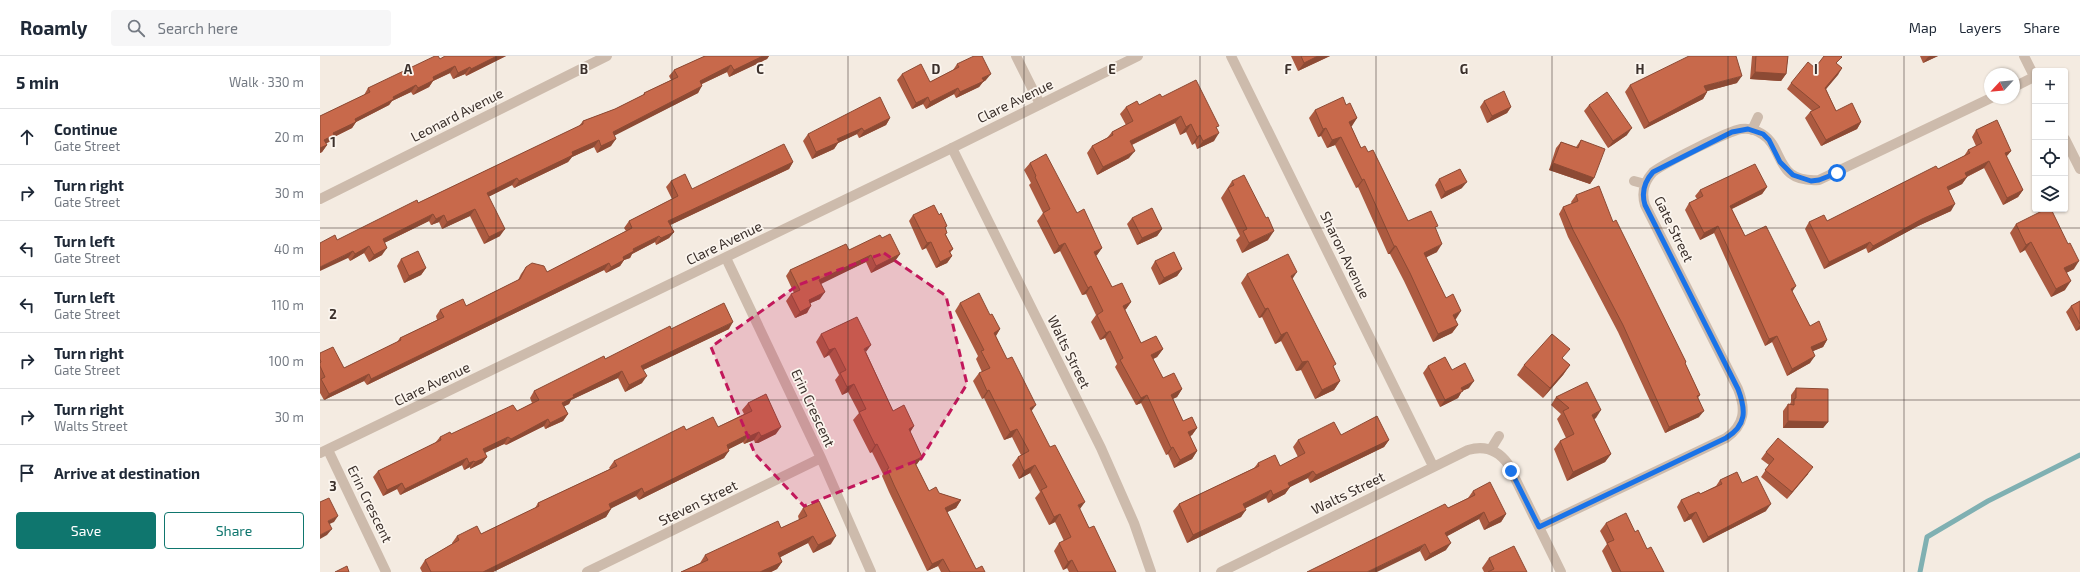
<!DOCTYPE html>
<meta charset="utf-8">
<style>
body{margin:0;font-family:"Exo 2",sans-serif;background:#f6f6f7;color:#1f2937}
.controls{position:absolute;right:12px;top:12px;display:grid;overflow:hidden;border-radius:4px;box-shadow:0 1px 3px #0004}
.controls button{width:36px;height:36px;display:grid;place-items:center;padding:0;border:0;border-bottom:1px solid #e0e1e3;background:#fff;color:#1f2937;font:20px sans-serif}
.compass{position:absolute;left:1664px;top:12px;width:36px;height:36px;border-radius:50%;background:#fff;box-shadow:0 1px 3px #0004;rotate:244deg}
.stop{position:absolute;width:12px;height:12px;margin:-9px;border:3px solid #1a73e8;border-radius:50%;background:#fff}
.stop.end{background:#1a73e8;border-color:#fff;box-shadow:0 1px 4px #0008}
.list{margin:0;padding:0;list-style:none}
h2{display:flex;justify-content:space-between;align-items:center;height:52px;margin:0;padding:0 16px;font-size:17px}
h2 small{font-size:13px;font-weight:400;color:#747a83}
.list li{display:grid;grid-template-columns:26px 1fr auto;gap:12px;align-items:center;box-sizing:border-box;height:56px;padding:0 16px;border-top:1px solid #e0e1e3}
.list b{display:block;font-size:15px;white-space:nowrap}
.list p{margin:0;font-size:13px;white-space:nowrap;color:#747a83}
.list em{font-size:13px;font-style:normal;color:#747a83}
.actions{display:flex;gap:8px;padding:12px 16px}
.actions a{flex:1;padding:9px 0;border:1px solid #0f766e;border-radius:4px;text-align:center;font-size:14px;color:#0f766e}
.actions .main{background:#0f766e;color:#fff}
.icon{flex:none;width:22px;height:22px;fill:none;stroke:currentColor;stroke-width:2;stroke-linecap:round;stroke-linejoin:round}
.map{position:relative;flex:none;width:1760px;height:516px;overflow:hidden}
header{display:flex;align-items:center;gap:24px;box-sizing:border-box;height:56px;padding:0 20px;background:#fff;border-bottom:1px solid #e0e1e3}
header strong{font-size:19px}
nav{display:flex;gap:22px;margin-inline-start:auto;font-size:14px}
.search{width:280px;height:36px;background:#f6f6f7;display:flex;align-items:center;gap:10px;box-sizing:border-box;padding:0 14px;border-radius:4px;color:#747a83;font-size:15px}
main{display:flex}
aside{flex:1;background:#fff}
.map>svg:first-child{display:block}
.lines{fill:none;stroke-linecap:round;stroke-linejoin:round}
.stream{stroke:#7fb0b2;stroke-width:5}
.minor{stroke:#cdbbac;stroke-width:10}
.tertiary{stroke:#cdbbac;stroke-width:10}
.wall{fill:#ac5a40}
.shaded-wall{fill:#8c4a34}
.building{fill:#c8694b;stroke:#8c4a34}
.route{stroke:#1a73e8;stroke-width:5}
.marked{fill:#c2185b;fill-opacity:0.2;stroke:#c2185b;stroke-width:3;stroke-dasharray:8 5;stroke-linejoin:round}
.grid{fill:none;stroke:#3b302b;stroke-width:1;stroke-opacity:0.55}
.labels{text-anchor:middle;stroke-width:3.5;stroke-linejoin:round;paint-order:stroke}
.street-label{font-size:14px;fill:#3b302b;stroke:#fbf5ee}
.grid-label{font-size:13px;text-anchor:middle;font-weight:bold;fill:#3b302b;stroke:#fbf5ee;stroke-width:3.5;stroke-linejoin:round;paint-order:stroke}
</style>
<header>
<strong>Roamly</strong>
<div class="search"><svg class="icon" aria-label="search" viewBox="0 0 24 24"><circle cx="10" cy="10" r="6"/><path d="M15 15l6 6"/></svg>Search here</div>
<nav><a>Map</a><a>Layers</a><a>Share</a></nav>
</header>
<main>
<aside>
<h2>5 min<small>Walk · 330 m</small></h2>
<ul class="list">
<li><svg class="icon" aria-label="ahead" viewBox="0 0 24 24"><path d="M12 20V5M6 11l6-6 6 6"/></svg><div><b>Continue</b><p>Gate Street</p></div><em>20 m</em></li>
<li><svg class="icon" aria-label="right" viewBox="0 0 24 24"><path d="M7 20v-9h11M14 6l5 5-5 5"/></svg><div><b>Turn right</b><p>Gate Street</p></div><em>30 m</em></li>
<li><svg class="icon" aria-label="left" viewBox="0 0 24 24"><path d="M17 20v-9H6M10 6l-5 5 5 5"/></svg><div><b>Turn left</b><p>Gate Street</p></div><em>40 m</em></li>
<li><svg class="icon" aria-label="left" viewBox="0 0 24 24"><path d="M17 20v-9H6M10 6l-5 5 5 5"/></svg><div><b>Turn left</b><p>Gate Street</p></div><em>110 m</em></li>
<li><svg class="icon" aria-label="right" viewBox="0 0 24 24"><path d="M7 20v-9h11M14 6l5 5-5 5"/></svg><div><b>Turn right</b><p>Gate Street</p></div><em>100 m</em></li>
<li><svg class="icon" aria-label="right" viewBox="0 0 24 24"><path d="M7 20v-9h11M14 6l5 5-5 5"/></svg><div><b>Turn right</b><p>Walts Street</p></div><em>30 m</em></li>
<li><svg class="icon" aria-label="arrive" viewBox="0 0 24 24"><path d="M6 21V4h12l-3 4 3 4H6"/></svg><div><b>Arrive at destination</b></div></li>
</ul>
<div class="actions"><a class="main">Save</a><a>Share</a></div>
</aside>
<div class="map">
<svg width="1760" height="516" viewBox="0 0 1760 516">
<rect width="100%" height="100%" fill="#f4ebe1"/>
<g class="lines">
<path class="stream" d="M1600 516 1607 481 1668 445 1760 399"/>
<path class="minor" d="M696 0 720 48
M911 0 1113 410
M1694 31 1714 21
M1432 74 1438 61
M632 92 781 392 814 467 831 516
M1314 125 1325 128
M0 143 287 0
M406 202 501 402 551 516
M1171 393 1179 380
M8 394 66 516
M1219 471 1406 382C1425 369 1426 353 1418 333L1325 149C1321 136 1324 126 1333 116 1345 107 1408 75 1421 73 1428 72 1436 74 1442 78 1465 92 1454 127 1499 124L1671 42
M267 516 501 402
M901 516 1148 394C1165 389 1178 394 1188 408L1241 516"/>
<path class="tertiary" d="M1704 0 1715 22
M1745 83 1760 113
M0 397 632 92 818 0"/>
</g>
<path class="wall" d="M186 0 146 20 145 18 133 23 130 17 113 25 109 31 93 39 91 36 72 45 69 49 36 66 32 72 12 82 9 86 6 87 7 89 2 96 0 97V60L44 39 48 32 120 3Z
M385 0H449L447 3 409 21 407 16 382 28 378 37 294 79 291 90 277 97 274 91 252 101 248 106 194 132 192 129 168 141 180 180 164 188 150 160 122 173 119 166 111 169 109 165 64 187 62 199 49 206 44 197 30 205 17 184 98 147 259 70 263 65 295 53 323 39 324 37 351 24 349 20 354 14Z
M971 0H1010L978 15Z
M1432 0H1468L1466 18 1461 25 1430 23Z
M1600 0H1618L1603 7Z
M637 8 666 24 663 26 659 31 636 42 634 38 606 53 603 48 592 53 577 24 582 18 610 26 633 14Z
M1517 8 1522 12 1506 33 1516 55 1541 66 1537 73 1501 90 1485 62 1490 56 1492 55 1467 33 1471 27 1495 12Z
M1417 27 1387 35V36L1383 43 1324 73 1305 36 1310 29Z
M842 41 897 72 894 85 877 93 875 87 872 89 866 76 860 79 855 67 812 89 809 102 777 119 767 97 772 90 787 82 792 76 806 69 800 58 806 51 819 49Z
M1164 45 1191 51 1187 57 1167 67 1160 51Z
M1026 49 1037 62 1031 70 1041 92 1088 165 1116 174 1117 196 1106 201 1136 263H1135L1138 269 1132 277 1113 286 1084 225 1070 198H1068L1038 131 1036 132 1015 89 1007 92 1001 80 998 81 989 62 995 54Z
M1269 49 1307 79 1288 92 1264 55Z
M570 62 566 69 539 82 537 78 518 87 514 93 492 103 483 85 488 78Z
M1656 74 1691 95 1686 101 1703 134 1698 141 1683 149 1664 112 1647 121 1642 128 1628 135 1631 155 1598 170 1548 197 1546 192 1504 213 1485 173 1489 166 1507 165 1618 113 1644 100 1648 94 1656 90 1652 81Z
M1261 84 1274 122 1270 128 1229 114 1236 92 1241 86 1256 91Z
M473 106 469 113 350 169 354 176 349 182 336 189 335 186 312 198 310 202 304 204 300 210 286 217 284 214 47 329 44 325 4 344 0 337V297L24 312 77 286 80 282 117 264 116 260 120 254 146 250 198 224 201 218 206 211 227 216 306 175 304 172 309 165 352 143 346 131 351 125 372 133Z
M710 107 757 157 782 192 776 200 792 231 811 246 806 253 805 254 821 287 843 293 837 301 833 303 843 322 862 333 857 341 853 343 863 365 877 372 872 379 870 380 877 395 872 403 854 412 848 398 846 399 821 347 816 349 795 311 797 308 785 282 780 284 771 266 776 259 766 238 762 239 740 195 734 198 717 165 723 157 709 129 711 127 704 114Z
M1119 123 1142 132 1121 143 1115 129Z
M912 125 948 184 922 197 916 184 920 180 901 142Z
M1447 131 1442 138 1412 153 1425 180 1472 236 1490 270 1507 284 1503 291 1493 295 1490 307 1467 320 1452 286 1445 290 1394 177 1380 184 1365 154 1369 147 1377 143 1375 140 1380 134Z
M1256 139 1293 166 1366 306 1365 307 1380 339 1378 342 1379 361 1345 377 1298 276 1248 181 1239 158 1243 151 1252 148 1251 146Z
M593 159H619L627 170 625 172 626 179 633 193 630 197 632 200 627 207 616 212 606 192 602 194 589 165Z
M812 162 842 173 837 180 817 189 807 168Z
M1696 168 1754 213 1746 217 1745 234 1731 241 1705 194 1700 197 1690 177Z
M562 182 580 198 575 205 551 217 546 206 501 227 500 243 490 247 487 257 475 262 466 245 471 238 474 237 466 220 470 214 529 194Z
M81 203 106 212 101 219 84 227 77 210Z
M835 205 862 213 857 220 839 229 831 212Z
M927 218 972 223 1020 325 1014 334 995 343 981 314 976 315 961 285 955 288 942 261 939 262 921 227Z
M1760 245V273L1756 275 1746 256 1751 250Z
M640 247 670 259 680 273 676 280 711 356 769 472 796 516H749L747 512 743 514 734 495 739 487 744 485 735 466 729 469 715 442 720 436 710 417 699 423 692 409 698 401 701 399 692 381 684 384 664 342 662 343 653 325 659 317 662 316 656 303 658 300 635 255Z
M351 273H409L323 314 322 327 305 336 298 322 251 344 249 348 244 350 248 358 243 365 225 373 224 370 186 389 184 388 165 397 167 401 162 407 150 413V411L144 414 142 409 80 439 77 433 63 440 53 421 58 415 115 387 120 381 131 378 197 355 212 347 210 342 214 335 285 303Z
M501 278 546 296 573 355 594 370 590 376 602 401 596 409 609 435 619 437 641 444 636 452 627 456 656 513 665 516H621L618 510 607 515 569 436 562 420 563 418 552 396 550 397 533 364 539 357 528 336 522 339 515 324 519 319 509 299 504 302 496 286Z
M1243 303 1250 309 1243 319 1223 342 1197 319 1204 309Z
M1108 310 1132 314 1149 332 1142 335 1138 342 1120 351 1103 317Z
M1476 332 1508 366 1503 372H1463V355L1468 348H1470L1471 346V339Z
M1236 341 1276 362 1274 363 1291 398 1285 406 1247 425 1234 393 1240 385 1246 382 1237 363 1241 358 1231 349Z
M428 347 456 378 438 387H435L434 384 424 388 423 386 409 393 404 402 319 444 316 440 291 452 286 461 173 516H102L100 512 105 504 132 488V487L137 480 161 478 215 452 218 447 290 413 289 412 294 405 366 374 398 371 424 358 422 354Z
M1021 379 1069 384 1064 391 990 427 988 422 970 431 965 438 948 447 946 442 925 452 921 461 867 487 853 455 859 448 934 412 938 407 960 410 978 401 973 391 978 384Z
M1446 396 1488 418 1467 443 1441 421 1449 409 1441 403Z
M1400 424 1422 427 1446 455 1383 487 1371 463 1364 466 1357 451 1361 444 1380 438 1396 430Z
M1153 435 1186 458 1181 466 1164 474 1159 463 1127 480 1126 494 1105 505 1100 495 1128 452 1148 442Z
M483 452 511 488 493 497 488 487 460 501 462 506 457 513 451 516H361L380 507 385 499 461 472 479 464 478 460Z
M1286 467 1315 476 1344 516H1292L1282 495 1287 488 1280 475Z
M1169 502 1207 516H1164L1162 512Z"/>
<path class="shaded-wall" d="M177 0H186L146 20 151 13Z
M443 0H449L447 3 409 21 414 14Z
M998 0H1010L978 15 984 7Z
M1610 0H1618L1603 7 1608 1Z
M411 9 407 16 375 31 380 25Z
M135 10 130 17 113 25 109 31 93 39 98 32 113 21Z
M150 11 145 18 133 23 138 17Z
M1522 12 1518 19 1501 39 1505 32Z
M1435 16 1466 18 1461 25 1430 23Z
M671 18 666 24 663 26 659 31 636 42 640 36 662 22Z
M1422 20 1417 27 1380 37 1384 30Z
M96 29 91 36 72 45 69 49 36 66 32 72 12 82 9 86 0 90 4 84 13 77 35 63 73 41Z
M382 30 378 37 288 83 293 76Z
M638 32 634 38 606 53 610 46Z
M1387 36 1383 43 1324 73 1329 67Z
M608 41 603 48 592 53 596 47Z
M1191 51 1187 57 1167 67 1172 60Z
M861 60 855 67 805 92 810 85Z
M570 62 566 69 539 82 544 75Z
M1037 62 1032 70 1023 74 1029 66Z
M1541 66 1537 73 1501 90 1506 84Z
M871 68 866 76 860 79 866 71Z
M542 72 537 78 518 87 514 93 492 103 496 96 517 83Z
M1006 72 1001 80 998 81 1003 73Z
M1312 72 1307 79 1288 92 1293 85Z
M899 77 894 85 877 93 883 85Z
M880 79 875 87 872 89 877 81Z
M1021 81 1015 89 1007 92 1012 84Z
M296 83 291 90 277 97 281 90Z
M279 84 274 91 252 101 248 106 194 132 199 125 252 96Z
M7 89 2 96 0 97V92Z
M815 95 809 102 777 119 783 111Z
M1691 95 1686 101 1685 97Z
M1669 105 1664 112 1640 124 1645 117Z
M473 106 469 113 344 172 348 165Z
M1233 107 1274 122 1270 128 1229 114Z
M1647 121 1642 128 1622 138 1627 131Z
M197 122 192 129 162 144 167 137Z
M1044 123 1038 131 1036 132 1042 124Z
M1147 126 1142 132 1121 143 1125 136Z
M1447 131 1442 138 1405 156 1410 150Z
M1703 134 1698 141 1683 149 1687 142Z
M1635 148 1631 155 1598 170 1548 197 1553 190 1602 163Z
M155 153 150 160 122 173 127 166Z
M113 158 109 165 58 190 63 183Z
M124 159 119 166 111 169 116 163Z
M1398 170 1394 177 1380 184 1384 177Z
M185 173 180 180 164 188 169 181Z
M842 173 837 180 817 189 822 182Z
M954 175 948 184 922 197 929 187Z
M354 176 349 182 336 189 341 182Z
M339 180 335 186 312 198 310 202 304 204 300 210 286 217 291 211 303 201 313 193Z
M611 186 606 192 602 194 607 187Z
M1550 186 1546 192 1504 213 1509 206Z
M1711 186 1705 194 1700 197 1706 189Z
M745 187 740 195 734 198 739 190Z
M1122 188 1117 196 1099 205 1104 197Z
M49 190 44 197 30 205 35 198Z
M1074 190H1076L1070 198H1068Z
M67 192 62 199 49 206 54 199Z
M782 192 777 199 769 203 774 196Z
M33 195 28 202 0 215V211Z
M580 198 575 205 551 217 556 210Z
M551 199 546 206 495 231 499 224Z
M632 200 627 207 616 212 620 206Z
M1759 205 1754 213 1738 221 1744 212Z
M289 207 284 214 47 329 51 323Z
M106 212 101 219 84 227 89 220Z
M862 213 857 220 839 229 844 222Z
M977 216 971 225V220Z
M1751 225 1745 234 1731 241 1736 233Z
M771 230 766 238 762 239 768 232Z
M1476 230 1472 236 1471 233Z
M505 236 500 243 484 250 489 244Z
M811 246 806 253 798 257 803 250Z
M491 250 487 257 475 262 480 256Z
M948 252 942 261 939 262 945 253Z
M1141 255 1136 263 1127 267 1133 259Z
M413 266 409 273 317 317 321 310Z
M1138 269 1132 277 1113 286 1118 278Z
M1760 269V273L1756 275Z
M680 273 675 281 674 277Z
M790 275 785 282 780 284 786 277Z
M967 276 961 285 955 288 961 279Z
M1457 280 1452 286 1445 290 1449 283Z
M1507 284 1503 291 1486 298 1491 291Z
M551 289 546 296 544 293Z
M515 292 509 299 504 302 509 294Z
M843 293 837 301 825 307 831 299Z
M1495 300 1490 307 1467 320 1472 313Z
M988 305 981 314 976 315 982 306Z
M1250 309 1243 319 1223 342 1230 332Z
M302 315 298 322 251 344 249 348 237 354 242 347 253 339Z
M49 318 44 325 4 344 9 338Z
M327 320 322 327 305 336 309 329Z
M1020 325 1014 334 995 343 1002 334Z
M1154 325 1149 332 1142 335 1138 342 1120 351 1125 344 1141 332Z
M534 328 528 336 522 339 527 331Z
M862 333 857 341 845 346 851 339Z
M669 334 664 342 662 343 667 335Z
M827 339 821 347 816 349 821 342Z
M716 349 710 357V352Z
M1281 354 1276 362 1266 367 1272 359Z
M1384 355 1379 361 1345 377 1349 371Z
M248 358 243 365 225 373 230 367Z
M228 363 224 370 186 389 191 383Z
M1468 365 1508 366 1503 372H1463Z
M594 370 589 378V373Z
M461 371 456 378 438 387H435L441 380Z
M877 372 872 379 863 384 868 376Z
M697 373 692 381 684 384 690 376Z
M439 376 434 384 424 388 430 380Z
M429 378 423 386 401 397 407 389Z
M188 381 184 388 158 400 163 393Z
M1069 384 1064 391 990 427 996 419Z
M557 388 552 396 550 397 555 389Z
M853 391 848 398 846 399 851 392Z
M409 395 404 402 319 444 324 437Z
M877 395 872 403 854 412 860 404Z
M1291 398 1285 406 1247 425 1253 416Z
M167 401 162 407 150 413 155 406Z
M602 401 597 408 589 412 594 405Z
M147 402 142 409 80 439 85 433Z
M154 405 150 411 144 414 149 407Z
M715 409 710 417 699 423 704 415Z
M1493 411 1488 418 1467 443 1472 436Z
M993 415 988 422 970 431 965 438 948 447 953 439 968 427Z
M82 427 77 433 63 440 67 434Z
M322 432 316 440 284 456 289 448Z
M951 434 946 442 918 456 923 448Z
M641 444 636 452 619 460 625 452Z
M765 446 760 453 758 449Z
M1451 448 1446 455 1383 487 1388 481Z
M291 453 286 461 173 516H163Z
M926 454 921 461 867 487 873 479Z
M1164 456 1159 463 1120 484 1125 477Z
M1376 456 1371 463 1364 466 1369 459Z
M740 458 735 466 729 469 734 461Z
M1186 458 1181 466 1164 474 1169 467Z
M18 460 14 466 3 471 8 465Z
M12 473 7 479 0 483V479Z
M493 480 488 487 453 505 458 497Z
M516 480 511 488 493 497 498 489Z
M1131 487 1126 494 1105 505 1110 498Z
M1105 488 1100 495 1057 516H1047Z
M623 503 618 510 607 515 612 508Z
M752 504 747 512 743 514 748 506Z
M462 506 457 513 451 516H440Z"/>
<path class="building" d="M115 0H118L120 3 125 0H177L151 13 150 11 138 17 135 10 113 21 114 24 98 32 96 29 73 41 74 43 35 63 36 66 13 77 14 79 4 84 7 89 0 92V60L50 36 48 32Z
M385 0H443L414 14 411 9 380 25 382 30 293 76 296 83 281 90 279 84 252 96 253 99 199 125 197 122 167 137 185 173 169 181 155 153 127 166 124 159 116 163 113 158 63 183 67 192 54 199 49 190 35 198 33 195 0 211V187L15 179 17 184 97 144 98 147 263 68V65L295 53 325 38 324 37 358 21 354 14Z
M654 0H662L671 18 662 22 664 25 640 36 638 32 610 46 608 41 596 47 582 18 601 8 610 26 639 11 637 8Z
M981 0H998L984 7Z
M1369 0H1416L1422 20 1384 30 1387 36 1329 67 1310 29Z
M1436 0H1468L1466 18 1435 16Z
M1504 0H1521L1522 1 1516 7 1522 12 1505 32 1516 55 1532 47 1541 66 1506 84 1490 56 1500 51 1471 27 1488 6 1495 12Z
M876 24 899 70 896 71 899 77 883 85 880 79 877 81 871 68 866 71 861 60 810 85 815 95 783 111 772 90 793 79 792 76 813 65 806 51 817 45 819 49 840 38 842 41Z
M1184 35 1191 51 1172 60 1164 45Z
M1287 36 1312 72 1293 85 1269 49Z
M560 41 570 62 544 75 542 72 517 83 519 86 496 96 488 78Z
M1023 41 1026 49 1030 47 1037 62 1029 66 1041 92 1045 90 1048 96 1053 94 1088 165 1111 155 1118 170 1115 171 1122 188 1104 197 1126 242 1133 238 1141 255 1133 259 1138 269 1118 278 1090 217 1076 190H1074L1044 123 1042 124 1021 81 1012 84 1006 72 1003 73 995 54Z
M1677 64 1691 95 1685 97 1703 134 1687 142 1669 105 1645 117 1647 121 1627 131 1635 148 1602 163 1553 190 1550 186 1509 206 1489 166 1504 159 1507 165 1616 110 1618 113 1650 97 1648 94 1662 87 1656 74Z
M1261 84 1285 93 1274 122 1233 107 1241 86 1258 92Z
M464 88 473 106 348 165 354 176 341 182 339 180 313 193 314 195 303 201 304 204 291 211 289 207 51 323 49 318 9 338 1 323 5 321 0 310V307L1 306 0 303V297L13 291 24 312 81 284 80 282 124 261 120 254 143 243 146 250 200 223 206 211 212 207 224 210 227 216 312 172 309 165 358 140 351 125 365 118 372 133Z
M726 98 757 157 764 153 782 192 774 196 792 231 802 227 811 246 803 250 821 287 836 280 843 293 831 299 843 322 854 317 862 333 851 339 863 365 872 361 877 372 868 376 877 395 860 404 853 391 851 392 827 339 821 342 800 304 803 302 790 275 786 277 777 259 783 255 771 230 768 232 745 187 739 190 723 157 730 153 715 121 716 120 710 107Z
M1435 108 1447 131 1410 150 1425 180 1446 170 1476 230 1471 233 1490 270 1499 265 1507 284 1491 291 1495 300 1472 313 1457 280 1449 283 1398 170 1384 177 1369 147 1383 140 1380 134Z
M1140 113 1147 126 1125 136 1119 123Z
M924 119 946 162 948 161 954 175 929 187 923 175 927 173 908 132 914 129 912 125Z
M1279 130 1293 166 1296 164 1366 306 1365 307 1380 339 1377 340 1384 355 1349 371 1303 269 1253 174 1243 151 1258 145 1256 139Z
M614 149 619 159 621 157 627 170 625 171 627 177 625 178 633 193 629 195 632 200 620 206 611 186 607 187 593 159Z
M832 152 842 173 822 182 812 162Z
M1726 153H1731L1748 188 1750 187 1759 205 1744 212 1751 225 1736 233 1711 186 1706 189 1696 168Z
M570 178 580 198 556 210 551 199 499 224 505 236 489 244 491 250 480 256 471 238 480 234 470 214 526 188 529 194 560 179 562 182Z
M98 195 106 212 89 220 81 203Z
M854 196 862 213 844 222 835 205Z
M968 198 977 216 971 220 1016 308 1013 310 1020 325 1002 334 988 305 982 306 967 276 961 279 948 252 945 253 927 218Z
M659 237 670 259 672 258 680 273 674 277 687 303 692 301 716 349 710 352 730 391 735 389 765 446 758 449 769 472 774 470 796 516H758L752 504 748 506 739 487 751 481 740 458 734 461 721 434 727 431 715 409 704 415 698 401 709 395 697 373 690 376 669 334 667 335 659 317 670 312 661 295 664 294 640 247Z
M1760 245V268L1751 250Z
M404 247 413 266 321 310 327 320 309 329 302 315 253 339 254 341 242 347 248 358 230 367 228 363 191 383 188 381 163 393 167 401 155 406 154 405 149 407 147 402 85 433 82 427 67 434 58 415 121 384 120 381 130 376 131 378 193 349 197 355 219 344 214 335 284 300 285 303 350 270 351 273Z
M537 261 551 289 544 293 573 355 584 349 594 370 589 373 602 401 594 405 609 435 616 431 619 437 641 444 625 452 656 513 662 510 665 516H630L623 503 612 508 574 429 567 413 569 412 557 388 555 389 539 356 546 353 534 328 527 331 520 317 526 314 515 292 509 294 501 278Z
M1232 278 1250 293 1242 302 1250 309 1230 332 1204 309Z
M1125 301 1132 314 1145 307 1154 325 1141 332 1143 335 1125 344 1108 310Z
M1267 326 1281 354 1272 359 1291 398 1253 416 1240 385 1254 378 1243 355 1249 352 1236 341Z
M1476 332 1508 333V366L1468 365V348L1474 349V343L1476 342Z
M446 338 461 371 444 379 441 380 439 376 430 380 429 378 407 389 409 395 324 437 322 432 289 448 291 453 163 516H111L105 504 139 484 137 480 157 470 161 478 219 450 218 447 297 410 294 405 364 370 366 374 393 361 398 371 432 355 428 347Z
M1057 360 1069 384 996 419 993 415 968 427 970 431 953 439 951 434 923 448 926 454 873 479 859 448 939 410 938 407 955 399 960 410 985 397 978 384 1014 366 1021 379Z
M1458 382 1493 411 1472 436 1445 414 1454 403 1446 396Z
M1417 416 1422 427 1437 420 1451 448 1388 481 1376 456 1369 459 1361 444 1379 436 1380 438 1402 428 1400 424Z
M1170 426 1186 458 1169 467 1164 456 1125 477 1131 487 1110 498 1105 488 1047 516H987L1125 448 1128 452 1155 439 1153 435Z
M9 442 18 460 8 465 12 473 0 479V446Z
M499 445 516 480 498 489 493 480 458 497 462 506 440 516H361L388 504 385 499 458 465 461 472 487 460 483 452Z
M1306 457 1315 476 1318 474 1327 493 1331 491 1344 516H1301L1287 487 1294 484 1286 467Z
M1194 490 1207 516H1168L1174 513 1169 502Z
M27 510 29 516H15Z"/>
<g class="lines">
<path class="route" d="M1191 415 1219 471 1406 382C1427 369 1426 354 1418 333L1325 149C1321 136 1324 126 1333 116L1412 76 1428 73 1443 78 1449 84 1460 106 1473 119 1491 125 1499 124 1517 117"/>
</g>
<path class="marked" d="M564 197 626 240 647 328 601 403 484 450 435 398 391 291 478 229Z"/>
<path class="grid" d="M176 0V516M352 0V516M528 0V516M704 0V516M880 0V516M1056 0V516M1232 0V516M1408 0V516M1584 0V516M0 172H1760M0 344H1760"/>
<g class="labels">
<g class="street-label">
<text transform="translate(695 45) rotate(-26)" y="5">Clare Avenue</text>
<text transform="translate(137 59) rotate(-27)" y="5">Leonard Avenue</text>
<text transform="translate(1354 173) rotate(64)" y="5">Gate Street</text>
<text transform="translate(404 187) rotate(-26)" y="5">Clare Avenue</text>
<text transform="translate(1025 199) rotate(64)" y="5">Sharon Avenue</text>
<text transform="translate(749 296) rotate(64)" y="5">Walts Street</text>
<text transform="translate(112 328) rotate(-26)" y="5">Clare Avenue</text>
<text transform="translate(493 352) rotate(65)" y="5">Erin Crescent</text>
<text transform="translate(1028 437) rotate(-26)" y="5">Walts Street</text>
<text transform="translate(378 447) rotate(-26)" y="5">Steven Street</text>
<text transform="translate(50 448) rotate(64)" y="5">Erin Crescent</text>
</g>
</g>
<g class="grid-label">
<text x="88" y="18">A</text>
<text x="264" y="18">B</text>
<text x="440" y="18">C</text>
<text x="616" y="18">D</text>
<text x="792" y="18">E</text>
<text x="968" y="18">F</text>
<text x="1144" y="18">G</text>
<text x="1320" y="18">H</text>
<text x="1496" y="18">I</text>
<text x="13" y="91">1</text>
<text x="13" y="263">2</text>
<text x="13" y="435">3</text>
</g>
</svg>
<div class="controls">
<button>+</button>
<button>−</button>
<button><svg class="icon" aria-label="locate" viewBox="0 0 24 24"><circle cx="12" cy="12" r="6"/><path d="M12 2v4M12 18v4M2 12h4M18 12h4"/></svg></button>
<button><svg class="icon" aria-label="layers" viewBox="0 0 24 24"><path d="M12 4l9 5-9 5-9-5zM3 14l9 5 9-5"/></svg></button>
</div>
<svg class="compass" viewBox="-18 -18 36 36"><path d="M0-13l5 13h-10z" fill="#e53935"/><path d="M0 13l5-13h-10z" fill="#747a83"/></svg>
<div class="stop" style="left:1517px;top:117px"></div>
<div class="stop end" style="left:1191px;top:415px"></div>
</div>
</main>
